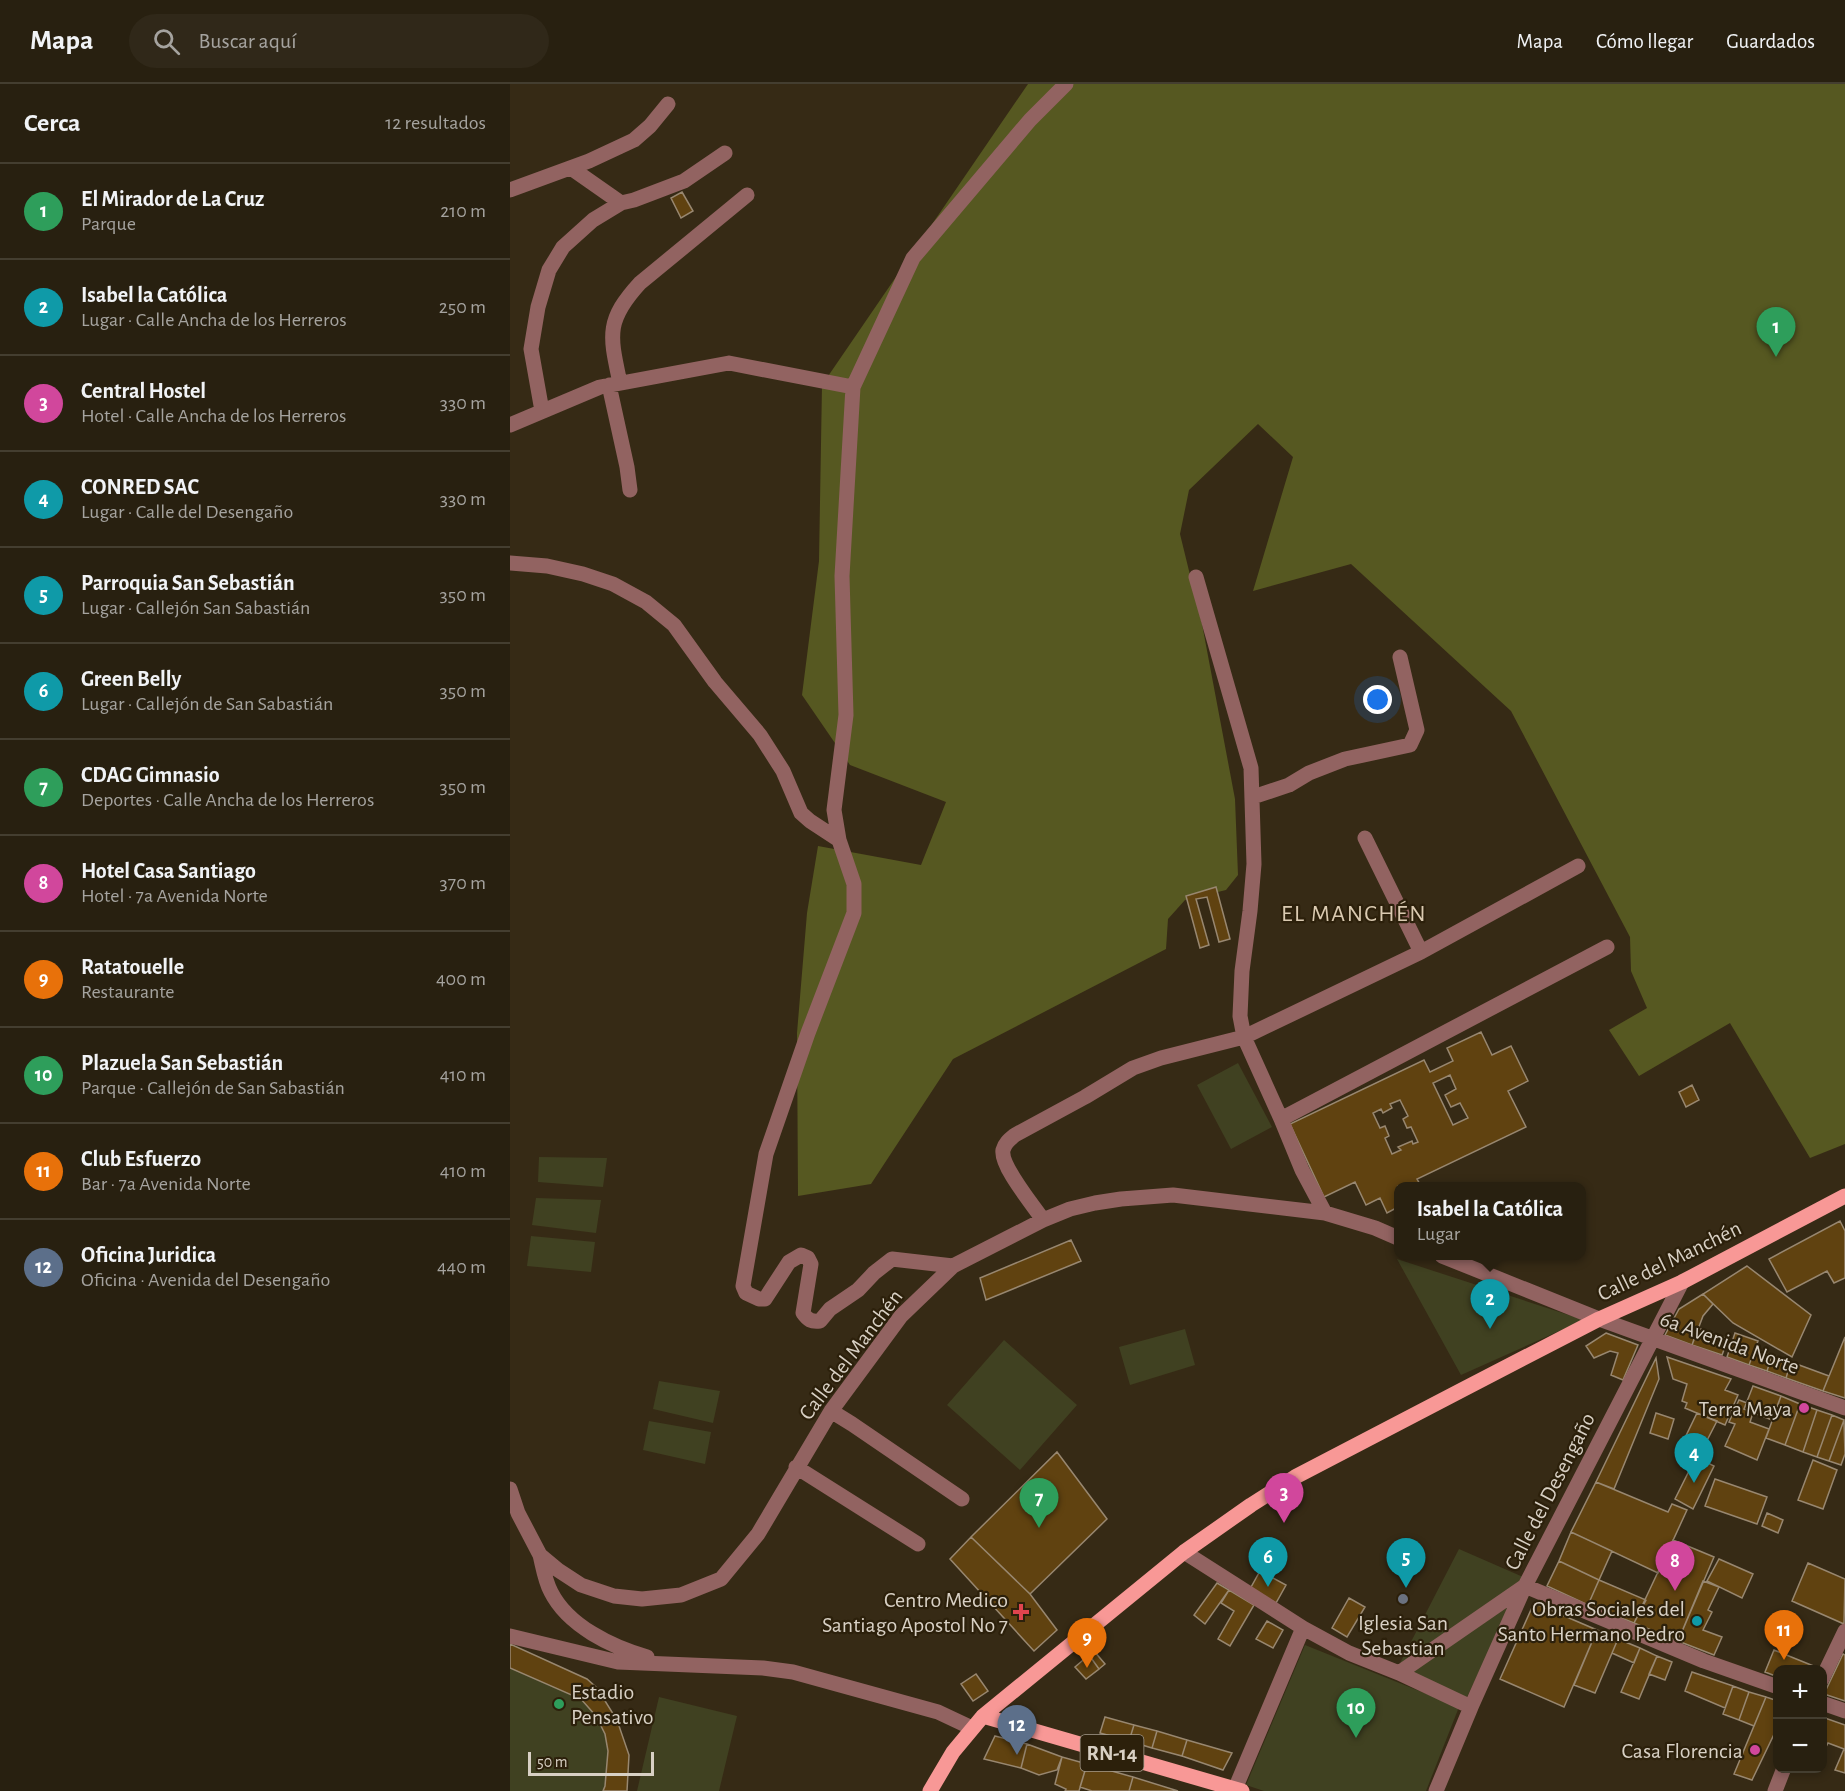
<!DOCTYPE html>
<html lang="es">
<meta charset="utf-8">
<style>
body{margin:0;font-family:"Alegreya Sans",sans-serif;background:#302819;color:#f1f3f6}
.controls{position:absolute;right:18px;bottom:18px;display:grid;overflow:hidden;border-radius:12px;box-shadow:0 3px 9px #0003}
.controls button{width:54px;height:54px;display:grid;place-items:center;padding:0;border:0;border-bottom:2px solid #443e30;background:#282010;color:#f1f3f6;font:30px sans-serif}
.scale{position:absolute;left:18px;bottom:15px;width:126px;box-sizing:border-box;padding-left:6px;border:3px solid #d8d0c4;border-top:0;font-size:16px;line-height:21px;white-space:nowrap;color:#d8d0c4;-webkit-text-stroke:4px #2c200b;paint-order:stroke}
.you{position:absolute;left:868px;top:616px;width:21px;height:21px;margin:-15px;border:4px solid #fff;border-radius:50%;background:#1a73e8;box-shadow:0 0 0 9px #1a73e833}
.badge{display:grid;place-items:center;width:39px;height:39px;border-radius:50%;background:#c4a7f1;color:#fff;font-size:20px;font-weight:700}
.pin{position:absolute;translate:-50% -50px;filter:drop-shadow(0 2px 3px #0008)}
.pin::after{content:'';position:absolute;top:32px;width:21px;height:18px;background:inherit;clip-path:polygon(0 0,100% 0,50% 100%)}
.popup{position:absolute;left:884px;top:1098px;width:192px;height:78px;box-sizing:border-box;display:grid;place-content:center;border-radius:12px;background:#282010;filter:drop-shadow(0 2px 4px #0005);font-size:20px;white-space:nowrap;color:#a5a39f}
.popup b{font-size:22px;color:#f1f3f6}
.popup::after{content:'';position:absolute;left:50%;top:100%;margin-left:-12px;border:12px solid transparent;border-top-color:#282010}
.list{margin:0;padding:0;list-style:none}
h2{display:flex;justify-content:space-between;align-items:center;height:78px;margin:0;padding:0 24px;font-size:26px}
h2 small{font-size:20px;font-weight:400;color:#a5a39f}
.list li{display:grid;grid-template-columns:39px 1fr auto;gap:18px;align-items:center;box-sizing:border-box;height:96px;padding:0 24px;border-top:2px solid #443e30}
.list b{display:block;font-size:22px;white-space:nowrap}
.list p{margin:0;font-size:20px;white-space:nowrap;color:#a5a39f}
.list em{font-size:20px;font-style:normal;color:#a5a39f}
.icon{flex:none;width:33px;height:33px;fill:none;stroke:currentColor;stroke-width:2;stroke-linecap:round;stroke-linejoin:round}
.map{position:relative;flex:none;width:1335px;height:1707px;overflow:hidden}
header{display:flex;align-items:center;gap:36px;box-sizing:border-box;height:84px;padding:0 30px;background:#282010;border-bottom:2px solid #443e30}
header strong{font-size:28px}
nav{display:flex;gap:33px;margin-inline-start:auto;font-size:21px}
.search{width:420px;height:54px;background:#302819;display:flex;align-items:center;gap:15px;box-sizing:border-box;padding:0 21px;border-radius:33px;color:#a5a39f;font-size:22px}
main{display:flex}
aside{flex:1;background:#282010}
.map>svg:first-child{display:block}
.green{fill:#404121}
.forest{fill:#565821}
.building{fill:#604210;stroke:#988770;stroke-width:1.5;fill-rule:evenodd}
.lines{fill:none;stroke-linecap:round;stroke-linejoin:round}
.minor{stroke:#926361;stroke-width:15}
.major{stroke:#f89896;stroke-width:15}
.hotel-dot{fill:#d1479c;stroke:#2c200b;stroke-width:2}
.worship-dot{fill:#6b7280;stroke:#2c200b;stroke-width:2}
.health-dot{fill:#e0444e;stroke:#2c200b;stroke-width:2}
.culture-dot{fill:#0f9aa8;stroke:#2c200b;stroke-width:2}
.leisure-dot{fill:#2e9e5b;stroke:#2c200b;stroke-width:2}
.labels{text-anchor:middle;stroke-width:4.5;stroke-linejoin:round;paint-order:stroke}
.shield{fill:#2c200b;stroke:#a49b8c;stroke-width:1.5}
.shield-label{font-size:21px;font-weight:bold;fill:#d8d0c4}
.street-label{font-size:22px;fill:#d8d0c4;stroke:#2c200b}
.poi-label{font-size:22px;fill:#d8d0c4;stroke:#2c200b;text-anchor:end}
.neighbourhood-label{font-size:24px;letter-spacing:1.5px;fill:#dacab1;stroke:#2c200b}
</style>
<header>
<strong>Mapa</strong>
<div class="search"><svg class="icon" aria-label="search" viewBox="0 0 24 24"><circle cx="10" cy="10" r="6"/><path d="M15 15l6 6"/></svg>Buscar aquí</div>
<nav><a>Mapa</a><a>Cómo llegar</a><a>Guardados</a></nav>
</header>
<main>
<aside>
<h2>Cerca<small>12 resultados</small></h2>
<ul class="list">
<li><span class="badge" style="background:#2e9e5b">1</span><div><b>El Mirador de La Cruz</b><p>Parque</p></div><em>210 m</em></li>
<li><span class="badge" style="background:#0f9aa8">2</span><div><b>Isabel la Católica</b><p>Lugar · Calle Ancha de los Herreros</p></div><em>250 m</em></li>
<li><span class="badge" style="background:#d1479c">3</span><div><b>Central Hostel</b><p>Hotel · Calle Ancha de los Herreros</p></div><em>330 m</em></li>
<li><span class="badge" style="background:#0f9aa8">4</span><div><b>CONRED SAC</b><p>Lugar · Calle del Desengaño</p></div><em>330 m</em></li>
<li><span class="badge" style="background:#0f9aa8">5</span><div><b>Parroquia San Sebastián</b><p>Lugar · Callejón San Sabastián</p></div><em>350 m</em></li>
<li><span class="badge" style="background:#0f9aa8">6</span><div><b>Green Belly</b><p>Lugar · Callejón de San Sabastián</p></div><em>350 m</em></li>
<li><span class="badge" style="background:#2e9e5b">7</span><div><b>CDAG Gimnasio</b><p>Deportes · Calle Ancha de los Herreros</p></div><em>350 m</em></li>
<li><span class="badge" style="background:#d1479c">8</span><div><b>Hotel Casa Santiago</b><p>Hotel · 7a Avenida Norte</p></div><em>370 m</em></li>
<li><span class="badge" style="background:#e8710a">9</span><div><b>Ratatouelle</b><p>Restaurante</p></div><em>400 m</em></li>
<li><span class="badge" style="background:#2e9e5b">10</span><div><b>Plazuela San Sebastián</b><p>Parque · Callejón de San Sabastián</p></div><em>410 m</em></li>
<li><span class="badge" style="background:#e8710a">11</span><div><b>Club Esfuerzo</b><p>Bar · 7a Avenida Norte</p></div><em>410 m</em></li>
<li><span class="badge" style="background:#5c6f8a">12</span><div><b>Oficina Juridica</b><p>Oficina · Avenida del Desengaño</p></div><em>440 m</em></li>
</ul>
</aside>
<div class="map">
<svg width="1335" height="1707" viewBox="0 0 1335 1707">
<rect width="100%" height="100%" fill="#362a15"/>
<path class="green" d="M728 979 762 1043 721 1065 687 1001Z
M29 1073 97 1074 93 1103 28 1098Z
M26 1114 91 1116 86 1149 22 1141Z
M21 1152 85 1158 81 1188 17 1182Z
M887 1175 1074 1236 951 1291Z
M675 1245 685 1281 620 1301 609 1263Z
M494 1256 567 1321 510 1386 437 1321Z
M149 1297 210 1307 203 1339 143 1325Z
M139 1337 201 1348 195 1380 133 1366Z
M949 1465 1018 1495 889 1581Z
M1004 1515 956 1615 899 1589Z
M0 1560 77 1595 87 1604 107 1636 119 1671 117 1707H0Z
M795 1561 949 1623 916 1707H754L736 1701Z
M149 1613 227 1632 209 1707H127Z"/>
<path class="forest" d="M518 0H1335V1060L1300 1074 1220 939 1129 992 1099 946 1137 924 1121 887 1120 853 1001 627 841 480 743 507 783 373 748 340 679 406 670 450 692 540 725 715 728 791 716 806 675 816 658 835 656 865 443 975 361 1100 288 1112 287 949 297 829 308 762 411 781 436 718 340 681 292 611 309 477 312 301Z"/>
<path class="building" d="M172 108 183 127 171 134 161 114Z
M706 803 720 855 709 858 697 813 686 815 699 861 690 864 676 812Z
M971 948 982 971 1001 962 1018 997 998 1007 1016 1043 907 1095 911 1102H888V1123L877 1129 870 1114 856 1121 845 1098 814 1113 780 1040 914 976 920 988 943 977 937 964ZM940 991 946 1005 935 1011 941 1023 950 1019 958 1034 943 1041 923 999ZM890 1016 898 1032 893 1035 897 1044 901 1043 908 1058 903 1060 902 1057 888 1063 891 1066 882 1070 875 1054 879 1052 875 1042 870 1044 863 1029 871 1025 873 1029 882 1024 880 1020Z
M1182 1001 1189 1016 1176 1023 1169 1008Z
M1330 1137 1335 1147V1194L1324 1199 1317 1187 1277 1208 1259 1175Z
M561 1156 571 1177 476 1216 470 1194Z
M1237 1182 1301 1231 1282 1273 1223 1239 1193 1210Z
M1193 1210 1203 1220 1193 1232 1182 1261 1155 1251 1169 1225Z
M1188 1244 1218 1255 1212 1271 1182 1261Z
M1096 1249 1128 1261 1113 1296 1101 1291 1108 1269 1100 1267 1084 1274 1076 1262Z
M1225 1249 1248 1257 1239 1281 1217 1273Z
M1335 1253V1314L1313 1307Z
M1245 1265 1262 1271 1257 1287 1239 1281Z
M1262 1271 1281 1278 1276 1294 1257 1287Z
M1157 1273 1221 1295 1215 1306 1228 1311 1215 1341 1175 1324 1177 1319 1172 1317 1177 1300 1163 1295Z
M1146 1274 1149 1295 1104 1405 1086 1398Z
M1281 1278 1319 1292 1313 1307 1276 1294Z
M1243 1302 1271 1312 1262 1336 1234 1325Z
M1271 1312 1290 1320 1275 1361 1256 1354Z
M1229 1316 1237 1319 1234 1325 1243 1329 1240 1338 1259 1345 1247 1376 1215 1362 1225 1340 1219 1338Z
M1290 1320 1307 1326 1293 1368 1275 1361Z
M1307 1326 1322 1331 1307 1373 1293 1368Z
M1146 1329 1164 1335 1158 1355 1140 1349Z
M1187 1329 1207 1337 1190 1370 1172 1360Z
M1322 1331 1334 1336 1319 1377 1307 1373Z
M1334 1336 1335 1370 1331 1381 1319 1377Z
M547 1368 597 1435 520 1510 461 1453Z
M1186 1373 1204 1382 1183 1425 1165 1415Z
M1303 1376 1327 1386 1313 1425 1288 1416Z
M1205 1395 1257 1413 1247 1440 1195 1422Z
M1086 1398 1158 1428 1162 1420 1177 1426 1148 1489 1061 1448Z
M1257 1429 1273 1436 1268 1449 1252 1442Z
M1061 1448 1102 1467 1089 1496 1049 1477Z
M461 1453 520 1510 547 1546 524 1567 440 1475Z
M1163 1456 1204 1473 1168 1557 1124 1539Z
M1209 1475 1243 1490 1232 1514 1197 1497Z
M1049 1477 1089 1496 1078 1521 1037 1502Z
M1298 1479 1335 1495 1334 1540 1282 1517Z
M750 1487 776 1501 766 1519 740 1505Z
M1089 1496 1136 1516 1124 1539 1078 1521Z
M1193 1497 1209 1503 1198 1526 1202 1528 1193 1546 1212 1553 1204 1571 1168 1557Z
M707 1499 719 1506 695 1540 684 1531Z
M719 1506 744 1521 720 1562 708 1555 724 1527 711 1519Z
M839 1514 855 1523 837 1553 822 1544Z
M1024 1519 1087 1546 1054 1623 990 1595Z
M757 1537 773 1546 763 1564 746 1555Z
M1087 1546 1108 1555 1085 1609 1064 1601Z
M1108 1555 1130 1564 1124 1579 1102 1569Z
M0 1560 77 1595 87 1604 107 1636 119 1671 117 1707H93L95 1702 98 1667 95 1650 86 1632 71 1615 0 1584Z
M1130 1564 1147 1572 1129 1615 1111 1608Z
M1264 1566 1311 1585 1268 1586V1593L1255 1588Z
M584 1567 595 1580 589 1585 579 1571Z
M1333 1570 1335 1571V1617L1314 1610Z
M579 1571 589 1585 576 1595 565 1583Z
M1147 1572 1162 1578 1155 1596 1139 1590Z
M1182 1588 1223 1602 1215 1624 1175 1607Z
M466 1590 478 1607 463 1617 451 1600Z
M1223 1602 1239 1608 1229 1636 1213 1630Z
M1239 1608 1256 1613 1244 1642 1229 1636Z
M1256 1613 1268 1617V1642L1242 1696 1224 1690Z
M595 1633 624 1641 619 1657 590 1649Z
M1312 1633 1335 1641V1689L1325 1686 1334 1665 1318 1659 1312 1671Z
M624 1641 647 1647 642 1664 619 1657Z
M647 1647 677 1656 672 1672 642 1664Z
M485 1652 517 1660 511 1684 474 1675Z
M677 1656 722 1669 713 1686 672 1672Z
M517 1660 552 1673 547 1686 529 1691 511 1684Z
M552 1673 577 1680 569 1707H555L556 1705 545 1700Z
M577 1680 623 1693 619 1707H582L570 1703Z
M623 1693 668 1707H619Z"/>
<g class="lines">
<path class="minor" d="M61 84 111 119
M0 106 79 77 124 56 140 42 158 20
M110 299C100 252 95 237 130 199L237 111
M99 301 117 383 120 406
M32 327 21 265 28 223 39 186 53 163 83 136 111 119 124 116 174 97 215 69
M0 341 90 303 219 279 343 303
M0 479 37 482 73 490 103 500 136 518 164 541 205 598 250 651 273 687 291 729 300 737 329 756
M686 493 741 684 744 780 740 827 732 887 730 932 734 953 771 1035 792 1086 815 1129
M743 713 779 701 799 689 835 675 900 661 907 646 890 573
M855 754 911 868
M771 1035 1097 863
M533 1136C524 1122 490 1082 493 1066 495 1059 499 1056 505 1051L575 1013 623 984 651 974 734 953 911 868 1068 782
M932 1172 1089 1235 1335 1324
M443 1182 382 1175 364 1189 348 1206 320 1225 310 1237C301 1238 298 1236 293 1229L301 1180 298 1174 291 1171 279 1178 255 1215H249L236 1209 233 1202 256 1070 298 949 344 829V800L329 756 324 726 336 631 332 492 343 303 403 174 520 36 556 0
M321 1327 342 1340 452 1415
M286 1383 408 1460
M0 1405 8 1429 30 1471 48 1486 71 1501 104 1512 132 1515 171 1511 211 1495 248 1450 321 1327 391 1232 443 1182 533 1136 560 1125 585 1119 611 1115 663 1111 815 1129 865 1144 888 1154
M674 1468 793 1544 839 1569 889 1589 961 1623
M30 1471C33 1483 35 1497 41 1508 58 1542 102 1563 137 1573
M0 1552 108 1578 253 1584 283 1588 428 1628 462 1644
M889 1589 1015 1502 1194 1577 1268 1603
M1312 1595 1335 1547
M1312 1619 1335 1627
M725 1705 793 1544
M926 1707 961 1623 1015 1502 1172 1198
M1265 1707 1274 1684"/>
<path class="major" d="M473 1632 732 1707
M420 1707 443 1668 473 1632 674 1468 741 1421 785 1393 950 1307 1089 1235 1172 1198 1335 1112"/>
</g>
<g class="hotel-dot">
<circle cx="1294" cy="1324" r="6"/>
<circle cx="1245" cy="1666" r="6"/>
</g>
<circle class="worship-dot" cx="893" cy="1515" r="6"/>
<path class="health-dot" d="M508 1519h6v6h6v6h-6v6h-6v-6h-6v-6h6z"/>
<circle class="culture-dot" cx="1187" cy="1537" r="6"/>
<circle class="leisure-dot" cx="49" cy="1620" r="6"/>
<g class="labels">
<rect class="shield" x="570.5" y="1651" width="63" height="36" rx="4.5"/>
<g class="shield-label">
<text x="602" y="1676">RN-14</text>
</g>
<g class="street-label">
<text transform="translate(1159 1176) rotate(-26)" y="8">Calle del Manchén</text>
<text transform="translate(1220 1258) rotate(20)" y="8">6a Avenida Norte</text>
<text transform="translate(340 1270) rotate(-53)" y="8">Calle del Manchén</text>
<text transform="translate(1039 1407) rotate(-63)" y="8">Calle del Desengaño</text>
</g>
<g class="poi-label">
<text x="1282" y="1332">Terra Maya</text>
<text x="498" y="1523">Centro Medico<tspan x="498" dy="25">Santiago Apostol No 7</tspan></text>
<text x="1175" y="1532">Obras Sociales del<tspan x="1175" dy="25">Santo Hermano Pedro</tspan></text>
<text x="893" y="1546" text-anchor="middle">Iglesia San<tspan x="893" dy="25">Sebastian</tspan></text>
<text x="61" y="1615" text-anchor="start">Estadio<tspan x="61" dy="25">Pensativo</tspan></text>
<text x="1233" y="1674">Casa Florencia</text>
</g>
<g class="neighbourhood-label">
<text x="844" y="837">EL MANCHÉN</text>
</g>
</g>
</svg>
<div class="controls">
<button>+</button>
<button>−</button>
</div>
<div class="scale">50 m</div>
<div class="you"></div>
<div class="pin badge" style="left:1266px;top:273px;background:#2e9e5b">1</div>
<div class="pin badge" style="left:980px;top:1245px;background:#0f9aa8">2</div>
<div class="popup"><b>Isabel la Católica</b>Lugar</div>
<div class="pin badge" style="left:774px;top:1439px;background:#d1479c">3</div>
<div class="pin badge" style="left:1184px;top:1399px;background:#0f9aa8">4</div>
<div class="pin badge" style="left:896px;top:1504px;background:#0f9aa8">5</div>
<div class="pin badge" style="left:758px;top:1503px;background:#0f9aa8">6</div>
<div class="pin badge" style="left:529px;top:1444px;background:#2e9e5b">7</div>
<div class="pin badge" style="left:1165px;top:1507px;background:#d1479c">8</div>
<div class="pin badge" style="left:577px;top:1584px;background:#e8710a">9</div>
<div class="pin badge" style="left:846px;top:1654px;background:#2e9e5b">10</div>
<div class="pin badge" style="left:1274px;top:1576px;background:#e8710a">11</div>
<div class="pin badge" style="left:507px;top:1671px;background:#5c6f8a">12</div>
</div>
</main>
